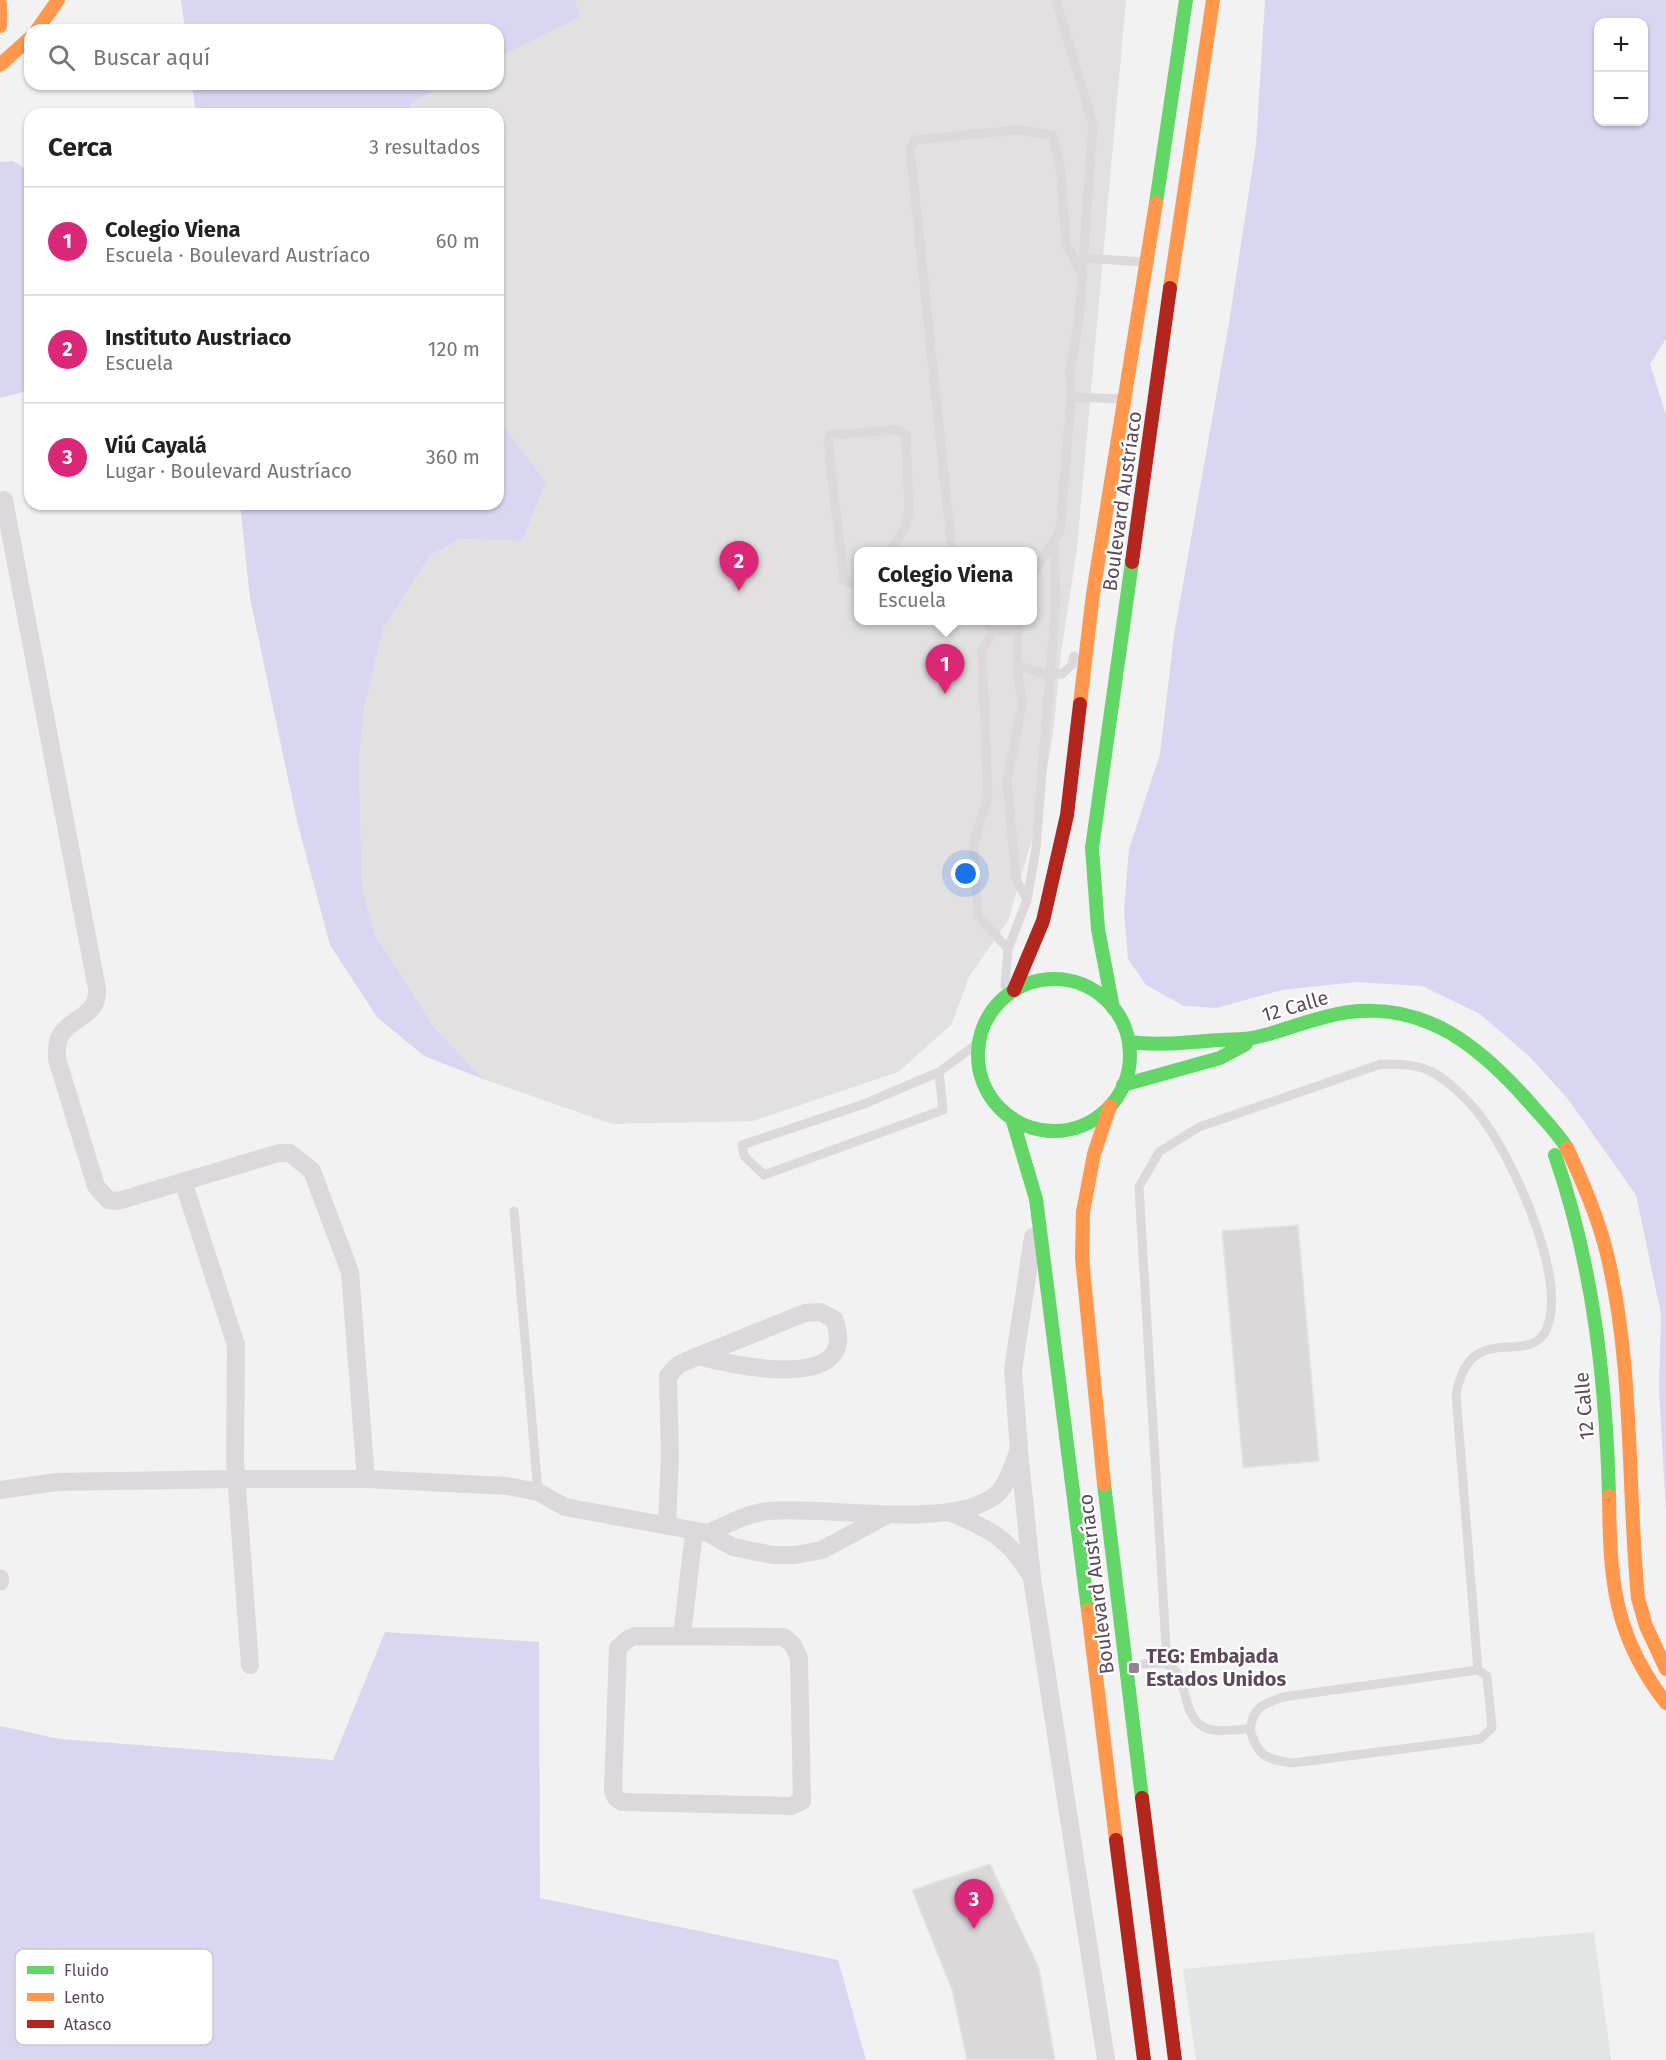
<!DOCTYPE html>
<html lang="es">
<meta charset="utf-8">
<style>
body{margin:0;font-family:"Fira Sans",sans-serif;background:#f6f6f6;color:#222}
.controls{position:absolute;right:18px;top:18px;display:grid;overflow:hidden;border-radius:12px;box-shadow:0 2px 4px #0004}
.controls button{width:54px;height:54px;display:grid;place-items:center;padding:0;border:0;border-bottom:2px solid #e0e0e0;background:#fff;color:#222;font:30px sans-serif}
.you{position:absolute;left:966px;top:874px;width:21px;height:21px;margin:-15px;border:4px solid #fff;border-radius:50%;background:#1a73e8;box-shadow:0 0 0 9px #1a73e833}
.badge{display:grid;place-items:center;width:39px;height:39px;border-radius:50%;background:#db2777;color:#fff;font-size:20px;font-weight:700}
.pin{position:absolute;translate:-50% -50px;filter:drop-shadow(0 2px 3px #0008)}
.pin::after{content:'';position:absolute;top:32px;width:21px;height:18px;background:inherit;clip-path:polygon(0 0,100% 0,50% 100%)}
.popup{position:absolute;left:854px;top:547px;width:183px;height:78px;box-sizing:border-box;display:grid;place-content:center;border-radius:12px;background:#fff;filter:drop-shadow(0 2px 4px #0005);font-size:20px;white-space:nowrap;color:#767676}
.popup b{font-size:22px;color:#222}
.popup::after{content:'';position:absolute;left:50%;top:100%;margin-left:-12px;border:12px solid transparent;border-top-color:#fff}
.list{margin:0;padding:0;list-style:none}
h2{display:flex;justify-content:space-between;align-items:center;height:78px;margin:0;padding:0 24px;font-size:26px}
h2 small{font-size:20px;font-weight:400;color:#767676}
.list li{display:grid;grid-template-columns:39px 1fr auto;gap:18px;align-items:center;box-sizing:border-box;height:108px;padding:0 24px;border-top:2px solid #e0e0e0}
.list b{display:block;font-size:22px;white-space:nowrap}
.list p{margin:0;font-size:20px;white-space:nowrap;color:#767676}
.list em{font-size:20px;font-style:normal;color:#767676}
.icon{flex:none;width:33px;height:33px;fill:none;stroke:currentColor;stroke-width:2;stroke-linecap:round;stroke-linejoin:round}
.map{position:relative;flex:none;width:1666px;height:2060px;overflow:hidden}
.search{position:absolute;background:#fff;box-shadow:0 2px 4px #0004;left:24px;top:24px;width:480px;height:66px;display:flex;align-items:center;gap:15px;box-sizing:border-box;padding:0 21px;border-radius:18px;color:#767676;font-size:22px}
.panel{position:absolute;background:#fff;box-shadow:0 2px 4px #0004;left:24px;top:108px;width:480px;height:402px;border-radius:18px}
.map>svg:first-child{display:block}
.commercial{fill:#e1e6e4}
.education{fill:#e2e0e1;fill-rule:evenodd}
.green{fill:#d8d6f1;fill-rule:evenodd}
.building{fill:#dbd8da;stroke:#e5e4e4;stroke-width:1.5}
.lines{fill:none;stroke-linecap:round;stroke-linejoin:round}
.lane{stroke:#dcd8db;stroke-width:9}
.street{stroke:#dcd8db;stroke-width:18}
.fast{stroke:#63d668;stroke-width:14}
.slow{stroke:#ff974d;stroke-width:14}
.jam{stroke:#b3261e;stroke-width:14}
.lane-bridge{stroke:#dcd8db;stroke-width:9}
.poi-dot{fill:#928490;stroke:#fff;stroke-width:2}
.labels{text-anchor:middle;stroke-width:4.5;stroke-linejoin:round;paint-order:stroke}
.street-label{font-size:20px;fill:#5f485c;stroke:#fff}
.poi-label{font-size:20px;font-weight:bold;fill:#5f485c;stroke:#fff;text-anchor:start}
.key{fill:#fff;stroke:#cfc8ce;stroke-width:1.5}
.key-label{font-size:16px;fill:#5f485c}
</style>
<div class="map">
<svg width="1666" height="2060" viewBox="0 0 1666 2060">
<rect width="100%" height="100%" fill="#f2f2f2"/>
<path class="commercial" d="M1594 1932 1611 2060H1196L1183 1969Z"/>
<path class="education" d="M575 0H1126L1077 548 1061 653 1053 735 1037 822 1008 921 969 977 951 1025 898 1072 753 1121 612 1124 483 1079 433 1026 411 994 376 937 362 889 359 762 364 708 384 627 430 554 459 539 522 541 546 482 498 419V114H412L411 103 448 84H498V58L579 17ZM858 552H1032V620H858Z"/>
<path class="green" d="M181 0H575L580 17 498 58V30H185Z
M1265 0H1666V339L1650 364 1666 415V1514L1659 1389 1661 1314 1636 1195 1568 1099 1530 1057 1480 1014 1422 986 1356 982 1282 990 1216 1008 1184 1006 1146 985 1128 959 1124 910 1129 849 1160 754 1174 635 1229 323 1256 145ZM1598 22H1644V122H1598Z
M192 84H448L411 103 412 114H196Z
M13 161 30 172V390L0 398V162Z
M498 419 546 482 522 541 459 539 430 555 384 627 364 708 359 762 362 889 376 937 433 1026 483 1079 424 1056 377 1017 330 945 297 821 250 598 240 504H498Z
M385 1632 539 1642 540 1898 838 1960 866 2060H0V1726L60 1739 333 1760Z"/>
<path class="building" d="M1298 1225 1319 1461 1243 1468 1222 1231Z
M990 1864 1039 1968 1055 2060H967L952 1990 912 1890Z"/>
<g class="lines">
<path class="lane" d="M1084 258 1144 262
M1071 397 1123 399
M952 552 910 148 915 140 1017 130 1052 135 1060 164 1066 243 1082 275
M1032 575 1060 531 1071 397 1070 370 1079 320 1093 125 1056 0
M858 586 844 581 828 442 830 435 895 430 906 434 909 512 905 528 889 552
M985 620 993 631H1016
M1018 620 1017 665 1022 704 1007 781 1016 879 1027 900
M993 631 982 651 988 798 973 845 978 916 1008 949 1005 986
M1017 665 1038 672
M1062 674 1072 665 1074 656
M1008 949 1027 900 1036 848 1056 600 1054 540
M939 1072 943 1110 764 1175 744 1156 742 1145 864 1104 939 1072 979 1042
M514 1211 538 1492
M1143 1664C1150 1664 1160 1662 1166 1664 1191 1672 1178 1719 1208 1729 1221 1733 1237 1729 1250 1729 1254 1706 1262 1705 1283 1697L1478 1670 1487 1676 1492 1728 1480 1739 1293 1763C1267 1760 1257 1756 1250 1729
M1167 1664 1139 1187 1159 1152 1199 1127 1381 1064C1400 1064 1417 1064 1434 1073 1453 1084 1474 1106 1486 1124 1515 1164 1567 1279 1547 1328 1530 1370 1470 1316 1456 1395L1478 1670"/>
<path class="street" d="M4 500 97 989C99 1016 71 1017 60 1036 56 1043 57 1052 57 1059L96 1186 108 1200 118 1201 279 1153H290L312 1171 350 1272 366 1479
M183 1181 236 1345 235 1461 250 1665
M1033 1237 1013 1370 1019 1450 1032 1578 1106 2060
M820 1312 834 1319C863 1395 731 1365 698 1356L805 1313Z
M0 1490 56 1482 237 1479H366L507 1486 538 1492 565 1507 708 1533 733 1547 773 1555H795L822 1550 885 1516
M950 1512C990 1531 1005 1534 1029 1573
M667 1526 670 1456 668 1376 678 1365 698 1356
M708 1533C726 1525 748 1513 768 1511 824 1505 957 1532 998 1493 1008 1483 1013 1465 1018 1452
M0 1578V1582
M635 1636 784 1637 793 1645 799 1658 802 1801 791 1806 622 1802 616 1798 613 1791 618 1648 628 1639Z
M682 1636 694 1532"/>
<path class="fast" d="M1156 203 1186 0
M978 1055a76 76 0 1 1 152 0a76 76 0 1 1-152 0Z
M1113 1008 1098 929 1092 848 1132 562
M1129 1042C1160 1046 1189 1042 1220 1040 1232 1039 1245 1040 1257 1037 1288 1030 1317 1016 1349 1012 1427 1002 1481 1048 1529 1102 1542 1117 1556 1131 1567 1148
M1123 1085 1220 1058 1246 1044
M1012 1118 1036 1199 1088 1610
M1555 1155C1593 1265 1606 1380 1609 1496
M1104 1484 1142 1798"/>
<path class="slow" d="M0 4V26
M37 30 58 0
M0 65 30 38
M1170 288 1213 0
M1080 704 1093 594 1156 203
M1567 1148C1583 1183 1598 1217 1607 1254 1634 1366 1627 1484 1638 1598L1646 1626 1666 1669
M1104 1484 1082 1258 1083 1212 1094 1154 1110 1106
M1609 1496C1610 1579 1613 1635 1666 1703
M1088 1610 1116 1840"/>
<path class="jam" d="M1132 562 1170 288
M1014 990 1043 921 1067 815 1080 704
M1142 1798 1175 2060
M1116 1840 1144 2060"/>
<path class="lane-bridge" d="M1038 672 1062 674"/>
</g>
<rect class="poi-dot" x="1128" y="1662" width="12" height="12" rx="3"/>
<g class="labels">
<g class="street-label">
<text transform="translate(1122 501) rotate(-82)" y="7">Boulevard Austríaco</text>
<text transform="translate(1295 1006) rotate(-16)" y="7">12 Calle</text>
<text transform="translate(1584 1406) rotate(-95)" y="7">12 Calle</text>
<text transform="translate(1096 1584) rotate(-97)" y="7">Boulevard Austríaco</text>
</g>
<g class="poi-label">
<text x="1146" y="1663">TEG: Embajada<tspan x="1146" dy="23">Estados Unidos</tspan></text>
</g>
</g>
<rect x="15" y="1949" width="198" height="96" rx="9" class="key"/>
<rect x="27" y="1966" width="27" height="8" fill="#63d668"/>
<rect x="27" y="1993" width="27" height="8" fill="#ff974d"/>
<rect x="27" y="2020" width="27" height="8" fill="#b3261e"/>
<g class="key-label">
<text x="64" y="1976">Fluido</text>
<text x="64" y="2003">Lento</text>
<text x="64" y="2030">Atasco</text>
</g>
</svg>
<div class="controls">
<button>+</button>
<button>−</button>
</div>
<div class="you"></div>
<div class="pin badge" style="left:945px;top:694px">1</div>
<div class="popup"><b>Colegio Viena</b>Escuela</div>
<div class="pin badge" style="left:739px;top:591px">2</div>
<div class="pin badge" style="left:974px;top:1929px">3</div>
<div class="search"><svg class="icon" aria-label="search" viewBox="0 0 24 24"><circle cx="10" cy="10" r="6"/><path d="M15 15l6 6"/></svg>Buscar aquí</div>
<section class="panel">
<h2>Cerca<small>3 resultados</small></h2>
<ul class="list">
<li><span class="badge">1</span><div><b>Colegio Viena</b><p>Escuela · Boulevard Austríaco</p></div><em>60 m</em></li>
<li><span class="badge">2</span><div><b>Instituto Austriaco</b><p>Escuela</p></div><em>120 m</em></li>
<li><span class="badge">3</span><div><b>Viú Cayalá</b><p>Lugar · Boulevard Austríaco</p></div><em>360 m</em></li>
</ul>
</section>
</div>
